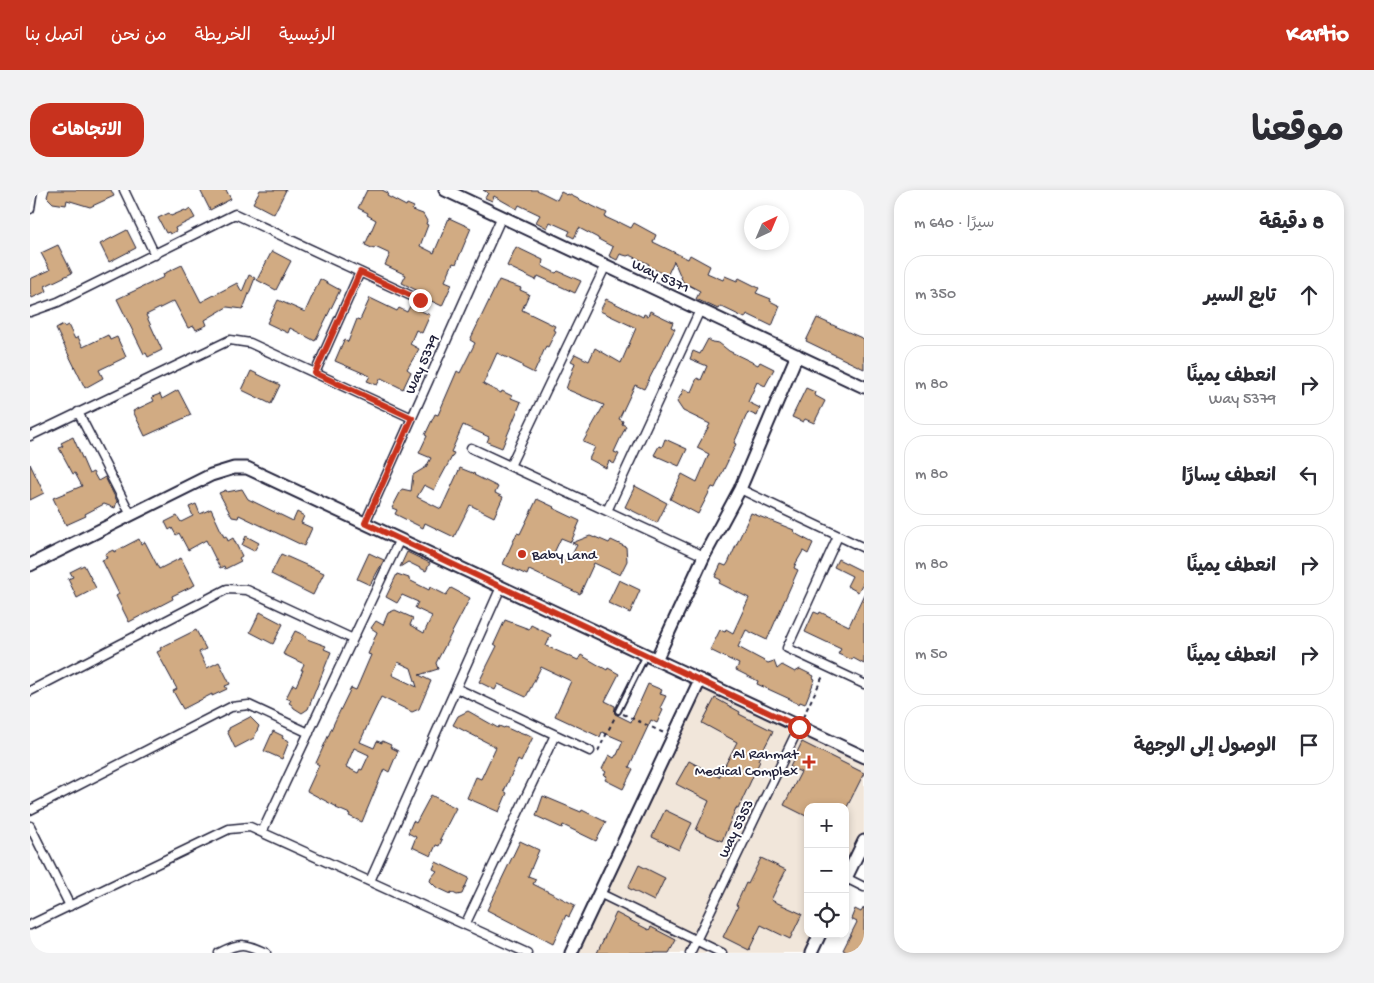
<!DOCTYPE html>
<html lang="ar">
<meta charset="utf-8">
<style>
body{margin:0;font-family:"Gochi Hand","Playpen Sans Arabic",sans-serif;background:#f2f2f3;color:#2b2b33;direction:rtl}
.controls{position:absolute;right:15px;bottom:15px;display:grid;overflow:hidden;border-radius:10px;box-shadow:0 2px 8px #0003}
.controls button{width:45px;height:45px;display:grid;place-items:center;padding:0;border:0;border-bottom:1px solid #e1e1e2;background:#fff;color:#2b2b33;font:25px sans-serif}
.compass{position:absolute;left:714px;top:15px;width:45px;height:45px;border-radius:50%;background:#fff;box-shadow:0 2px 8px #0003;rotate:44deg}
.stop{position:absolute;width:15px;height:15px;margin:-11px;border:4px solid #c8321e;border-radius:50%;background:#fff}
.stop.end{background:#c8321e;border-color:#fff;box-shadow:0 1px 5px #0008}
.list{margin:0;padding:0;list-style:none}
h2{display:flex;justify-content:space-between;align-items:center;height:65px;margin:0;padding:0 20px;font-size:21px}
h2 small{font-size:16px;font-weight:400;color:#7c7c81}
.list li{display:grid;grid-template-columns:32px 1fr auto;gap:15px;align-items:center;box-sizing:border-box;height:80px;margin:0 10px 10px;padding:0 10px;border:1px solid #e1e1e2;border-radius:20px}
.list b{display:block;font-size:19px;white-space:nowrap}
.list p{margin:0;font-size:16px;white-space:nowrap;color:#7c7c81}
.list em{font-size:16px;font-style:normal;color:#7c7c81}
.icon{flex:none;width:28px;height:28px;fill:none;stroke:currentColor;stroke-width:2;stroke-linecap:round;stroke-linejoin:round}
.map{position:relative;flex:none;width:834px;height:763px;overflow:hidden;direction:ltr;border-radius:20px}
header{display:flex;align-items:center;gap:30px;box-sizing:border-box;height:70px;padding:0 25px;background:#c8321e;color:#fff}
header strong{font-size:24px}
nav{display:flex;gap:28px;margin-inline-start:auto;font-size:18px}
.intro{display:flex;align-items:center;justify-content:space-between;box-sizing:border-box;height:120px;padding:0 30px}
h1{margin:0;font-size:35px}
.button{padding:12px 22px;border-radius:20px;background:#c8321e;color:#fff;font-size:18px;font-weight:700}
main{display:flex;gap:30px;padding:0 30px}
aside{flex:1;background:#fff;border-radius:20px;box-shadow:0 2px 8px #0003}
.map>svg:first-child{display:block}
.built{fill:#f1e6da}
.building{fill:#d1ab83;stroke:#22223b;fill-rule:evenodd}
.lines{fill:none;stroke-linecap:round;stroke-linejoin:round}
.lane-casing{stroke:#22223b;stroke-width:8}
.street-casing{stroke:#22223b;stroke-width:11}
.secondary-casing{stroke:#22223b;stroke-width:15}
.path{stroke:#22223b;stroke-width:2;stroke-dasharray:4 4;stroke-linecap:butt}
.lane{stroke:#fff;stroke-width:4}
.street{stroke:#fff;stroke-width:8}
.secondary{stroke:#fff;stroke-width:11}
.route{stroke:#c8321e;stroke-width:6}
.poi-dot{fill:#c8321e;stroke:#fff;stroke-width:2}
.labels{text-anchor:middle;stroke-width:4;stroke-linejoin:round;paint-order:stroke}
.street-label{font-size:15px;fill:#22223b;stroke:#fff}
.poi-label{font-size:15px;fill:#22223b;stroke:#fff;text-anchor:start}
</style>
<header>
<strong>Kartio</strong>
<nav><a>الرئيسية</a><a>الخريطة</a><a>من نحن</a><a>اتصل بنا</a></nav>
</header>
<div class="intro"><h1>موقعنا</h1><a class="button">الاتجاهات</a></div>
<main>
<aside>
<h2>8 دقيقة<small>سيرًا · 640 m</small></h2>
<ul class="list">
<li><svg class="icon" aria-label="ahead" viewBox="0 0 24 24"><path d="M12 20V5M6 11l6-6 6 6"/></svg><div><b>تابع السير</b></div><em>350 m</em></li>
<li><svg class="icon" aria-label="right" viewBox="0 0 24 24"><path d="M7 20v-9h11M14 6l5 5-5 5"/></svg><div><b>انعطف يمينًا</b><p>Way 5379</p></div><em>80 m</em></li>
<li><svg class="icon" aria-label="left" viewBox="0 0 24 24"><path d="M17 20v-9H6M10 6l-5 5 5 5"/></svg><div><b>انعطف يسارًا</b></div><em>80 m</em></li>
<li><svg class="icon" aria-label="right" viewBox="0 0 24 24"><path d="M7 20v-9h11M14 6l5 5-5 5"/></svg><div><b>انعطف يمينًا</b></div><em>80 m</em></li>
<li><svg class="icon" aria-label="right" viewBox="0 0 24 24"><path d="M7 20v-9h11M14 6l5 5-5 5"/></svg><div><b>انعطف يمينًا</b></div><em>50 m</em></li>
<li><svg class="icon" aria-label="arrive" viewBox="0 0 24 24"><path d="M6 21V4h12l-3 4 3 4H6"/></svg><div><b>الوصول إلى الوجهة</b></div></li>
</ul>
</aside>
<div class="map">
<svg width="834" height="763" viewBox="0 0 834 763">
<rect width="100%" height="100%" fill="#fff"/>
<filter id="ink" filterUnits="userSpaceOnUse"><feTurbulence type="fractalNoise" baseFrequency=".02" numOctaves="2"/><feDisplacementMap in="SourceGraphic" scale="10" xChannelSelector="R" yChannelSelector="G"/><feConvolveMatrix kernelMatrix="1 2 1 2 8 2 1 2 1" color-interpolation-filters="sRGB"/></filter>
<g filter="url(#ink)">
<path class="built" d="M670 490 834 567V650L815 690V617H778V744H789L781 763H541Z"/>
<path class="building" d="M19 0H81L84 6 60 17 37 10 36 15 23 13 17 7Z
M170 0H196L201 9 180 20Z
M230 0H256L244 24 223 13Z
M337 0H352L358 3 357 6 376 16 377 14 384 17 382 20 393 24 397 31 396 34 398 35 390 56 404 63 419 28 441 38 426 74 423 73 415 91 422 94 412 116 395 108 385 102 386 100 372 93 376 85 355 75 360 64 345 57 344 59 335 55 346 30 337 25 338 23 328 18Z
M453 0H507L527 10 531 2 537 5 538 4 577 23 575 27 588 33 589 32 601 38 604 33 626 45 623 52 658 69 660 65 680 76 677 83 693 90 695 86 707 91 709 88 729 98 726 103 741 109 740 111 750 116 742 136 717 124 715 128 690 116 688 119 666 109 670 101 653 92 644 71 637 86 618 76 619 74 600 65 597 66 590 64 587 70 579 66 583 57 568 49V48L549 38 544 48 538 45 540 41 520 32 517 38 506 32 510 25 489 15 487 19 464 6 462 11 455 8 458 3Z
M160 19 165 28 145 38 146 41 140 44 139 42 136 43 128 28 139 23 141 26 155 20 156 22Z
M97 40 106 58 79 72 70 54Z
M28 55 42 83 15 96 17 101 2 108 0 103V89L20 80 11 63Z
M486 57 513 70 512 76 526 83 528 81 551 91 545 103 508 86 506 90 477 76Z
M242 61 261 71 246 100 227 90Z
M152 75 171 112 207 93 212 102 219 85 225 88 213 119 197 117 175 130 177 135 166 140 164 136 158 138 144 111 116 125 132 160 118 167 116 163 114 164 87 109 134 87 133 84Z
M290 89 310 100 285 151 260 138 258 143 237 133 248 110 275 122Z
M469 90 491 98 490 100 499 104 492 120 525 136 523 140 526 141 518 157 516 156 504 183 492 177V175L467 163 453 194 471 203 472 201 482 206 481 208 491 212 472 258 457 252 459 247 433 235 421 262 424 263 404 300 394 295 387 307 411 319 430 278 445 284 444 285 468 297 465 303 473 307 464 327 440 315 424 347 395 333 393 338 365 324 367 320 362 318 372 299 381 301 383 285 396 277 401 268 389 263 397 246 395 245 405 224 408 225 427 181 430 183 445 153 440 150Z
M340 108 367 121 369 118 377 122 380 116 400 125 392 143 386 140 380 154 389 159 377 179 381 182 373 199 351 188 347 195 337 191 340 186 305 171 314 150 318 152 327 129 330 130Z
M576 109 613 127 614 124 618 126 620 121 643 132 641 137 645 139 614 199 605 195 589 229 593 231 592 234 596 236 584 262 589 264 584 274 579 271 576 278 559 269 565 257 553 252 574 215 536 199 545 173 541 171 545 164 559 171 565 158 591 173 606 138 570 121Z
M787 128 834 149V179L776 151Z
M33 135 34 137 38 135 45 149 48 147 53 157 78 145 80 150 87 147 96 167 69 180 73 188 55 198 26 139Z
M678 149 682 152 689 153 699 161 728 175 730 172 744 179 735 196 727 192 718 212 730 218 727 226 718 222 704 253 706 254 685 298 682 297 668 324 640 309 652 284 667 292 679 264 667 258 680 234 653 221 647 212 654 199 661 202 667 188 671 190 677 176 660 169 663 161 670 164Z
M221 181 250 195 241 214 212 200Z
M776 198 785 202 784 205 795 211 784 233 775 229 773 232 762 227Z
M148 200 161 225 115 246 103 221 124 211 122 207 130 204 132 209Z
M43 247 59 284 63 282 68 291 75 287 87 311 85 318 74 314 55 324 56 326 36 335 23 308 52 296 45 283 43 284 29 258 33 256 31 253Z
M635 249 657 259 649 276 624 265 629 256 632 257Z
M0 274 14 303 0 310Z
M605 296 637 313 627 333 595 317Z
M212 299 218 309 263 331 267 322 274 326 271 333 282 338 274 356 209 325 208 328 202 327 189 303 196 300 197 302Z
M507 309 524 317 523 318 550 331 541 352 531 348 523 365 538 372 547 355 542 353 560 346 565 348V347L579 353 581 350 596 357 597 371 590 385 564 373 550 404 499 380 497 385 473 374 487 343 490 344Z
M166 314 170 324 181 319 194 347 196 346 198 351 203 348 212 366 209 368 211 371 195 379 194 376 190 378 176 350 158 360 149 343 146 345 142 338 139 340 135 332 147 326 151 332 163 326 159 317Z
M721 323 764 340 763 341 768 345 783 353 778 364 773 361 766 373 764 378 768 380 737 450 716 440 708 457 738 473 744 471 747 479 752 475 765 482 770 479 784 486 783 488 785 489 775 514 770 512 769 514 762 511V510L727 494 728 491 706 480 709 474 680 460 690 440 695 442 696 439 703 443 719 408 689 393 691 390 685 387 691 374 696 376 698 373Z
M216 346 229 353 224 361 212 355Z
M109 349 111 354 115 352 129 379 151 368 165 395 142 406 143 409 99 432 86 406 89 404 72 370 77 368 75 364 83 360 84 362Z
M377 362 400 373 396 381 378 372 370 377Z
M339 363 354 370 340 395 327 389Z
M251 364 294 383 283 405 241 384Z
M808 369 834 382V391L828 402 817 396 822 386 804 377Z
M54 375 66 398 47 408 38 389 43 387 40 382Z
M367 384 379 388V390L399 400 400 397 416 405 421 398 440 408 406 473 408 479 389 485 401 491 389 519 382 522 351 507 339 532 330 552 344 558 347 551 352 553V551L361 555 360 557 368 561 359 582 354 579 332 632 319 626 320 624 306 618 307 617 277 601 289 575 286 573 305 531 321 498 326 500 341 465 338 464 347 442 341 438 346 431 353 435 358 423 365 420 383 428 380 435 394 443 402 426 385 418 388 412 372 405 367 413 356 407ZM368 472 381 478 387 497 362 485ZM324 558 339 565 332 580 330 579 328 583 316 577Z
M589 390 610 400 600 423 578 413Z
M834 404V474L823 468 822 470 808 464 811 459 775 442 784 422 789 424 790 422 819 436Z
M230 422 253 434 243 454 220 442Z
M475 430 499 439 501 435 521 445 516 456 548 470 551 465 577 480 578 478 589 484 575 511 585 516V524L601 532 618 494 632 500 630 504 636 506 630 518 633 520 627 533 621 530 599 577 603 579 593 599 575 590 577 586 574 585 576 582 572 579 579 565 584 568 586 565H587L593 551 572 542 570 547 525 526 541 491 511 477 496 507 468 494 465 500 449 492 467 456 464 454Z
M166 440 176 459 169 462 177 478 189 472 200 494 195 496 197 499 182 506V504L153 519 143 501 147 499 127 462 131 460 130 458Z
M265 441 274 445 277 449 296 456 294 459 301 462 278 519 272 523 264 518 262 515 259 513 261 510 256 508 263 494 266 496 273 480H271L274 474 253 464Z
M685 508 710 522 709 524 743 541 728 570 730 571 708 619 706 618 692 651 666 640 679 611 646 594 659 571 689 587 707 552 672 533Z
M438 521 468 538 469 536 474 538 475 537 486 542 487 541 495 544V543L503 547 491 572 488 570 474 601 477 603 469 622 437 608 446 587 451 589 466 557 423 535 428 526Z
M220 527 229 536 224 548 205 558 197 541 199 540V538Z
M243 541 253 546 252 548 259 551 252 569 234 561Z
M772 552 834 583 817 617H778V627L754 615 771 582 760 577Z
M401 605 426 618 410 649 412 650 409 656 406 655 401 666 382 657 386 647 378 643 383 631 386 633Z
M513 606 551 622 552 620 576 632 566 651 533 635 532 638 506 626Z
M635 620 662 633 649 660 622 647Z
M490 651 509 660 498 686 506 689 503 694 545 715 539 727 536 725 523 754 457 720Z
M731 668 756 680 741 710 772 724 760 749 731 735 719 760 693 747 708 716 706 715 716 693 718 694Z
M406 672 439 688 432 704 427 705 421 702V704L406 697 400 691 401 688 407 681 403 679Z
M609 675 635 688 624 711 598 698Z
M834 717V763H819L813 760 827 732 821 729 825 719 831 722Z
M586 723 619 740 621 737 646 750 639 763H567Z"/>
<g class="lines">
<defs>
<path id="lane" d="M588 521 615 467"/>
<path id="street" d="M94 0 125 65
M0 19 3 0
M0 122 28 112 205 24 390 110
M285 183 330 82
M48 222 101 325
M0 246 200 150 220 153 382 228
M441 258 674 366
M480 276 576 75
M710 299 834 358
M577 321 670 120
M335 333 472 26
M808 346 757 458 834 494
M426 498 560 561
M0 501 197 399 217 400 323 449
M0 620 201 517 219 515 279 543
M0 636 40 716
M232 642 370 349
M816 688 834 697
M340 691 471 397
M569 703 692 763
M0 735 199 639 220 637 497 763
M435 735 525 545
M189 763C211 752 214 753 236 763
M660 763 769 537"/>
<path id="secondary" d="M415 0 834 197
M0 375 181 285 204 278H217L834 567
M626 470 674 366 710 299 767 165
M815 690 834 651
M541 763 670 490
M781 763 790 744"/>
</defs>
<use href="#lane" class="lane-casing"/>
<use href="#street" class="street-casing"/>
<use href="#secondary" class="secondary-casing"/>
<path class="path" d="M593 524 634 543
M773 527 794 484
M568 561 585 527"/>
<use href="#lane" class="lane"/>
<use href="#street" class="street"/>
<use href="#secondary" class="secondary"/>
</g>
</g>
<g class="lines" filter="url(#ink)">
<path class="route" d="M390 110 330 82 285 183 382 228 335 333 769 537"/>
</g>
<g class="poi-dot">
<circle cx="492" cy="364" r="5"/>
<path d="M776.5 564.5h5v5h5v5h-5v5h-5v-5h-5v-5h5z"/>
</g>
<g class="labels">
<g class="street-label">
<text transform="translate(631 85) rotate(25)" y="5">Way 5371</text>
<text transform="translate(391 174) rotate(-66)" y="5">Way 5379</text>
<text transform="translate(705 638) rotate(-64)" y="5">way 5353</text>
</g>
<g class="poi-label">
<text x="502" y="369">Baby Land</text>
<text x="768" y="568" text-anchor="end">Al Rahmat<tspan x="768" dy="17">Medical Complex</tspan></text>
</g>
</g>
</svg>
<div class="controls">
<button>+</button>
<button>−</button>
<button><svg class="icon" aria-label="locate" viewBox="0 0 24 24"><circle cx="12" cy="12" r="6"/><path d="M12 2v4M12 18v4M2 12h4M18 12h4"/></svg></button>
</div>
<svg class="compass" viewBox="-18 -18 36 36"><path d="M0-13l5 13h-10z" fill="#e53935"/><path d="M0 13l5-13h-10z" fill="#7c7c81"/></svg>
<div class="stop" style="left:769px;top:537px"></div>
<div class="stop end" style="left:390px;top:110px"></div>
</div>
</main>
